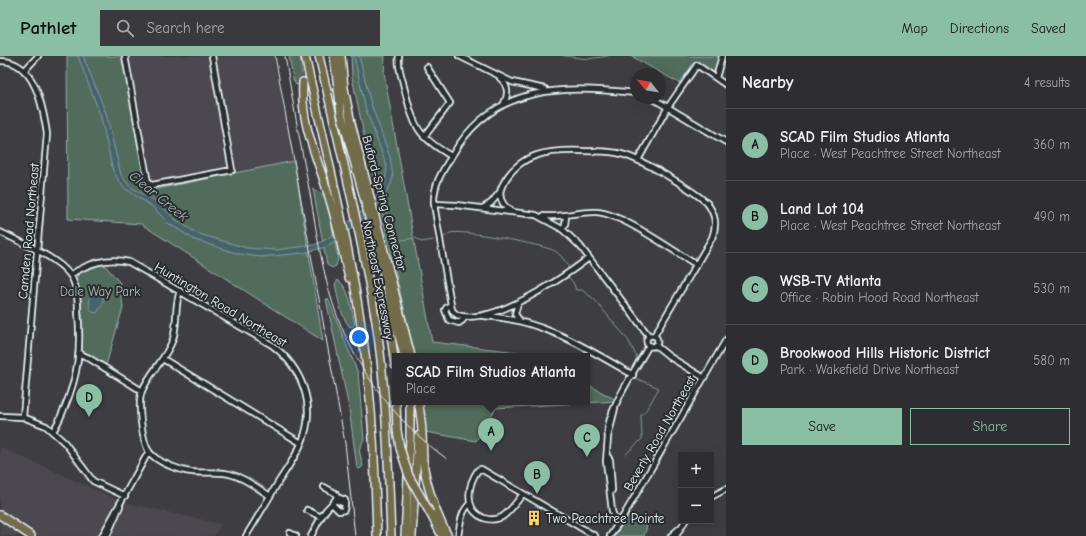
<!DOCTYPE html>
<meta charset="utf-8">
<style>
body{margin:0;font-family:"Comic Neue",sans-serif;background:#3a3a3e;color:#f1f3f6}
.controls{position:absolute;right:12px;bottom:12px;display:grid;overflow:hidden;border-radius:0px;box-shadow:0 4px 16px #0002}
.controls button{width:36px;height:36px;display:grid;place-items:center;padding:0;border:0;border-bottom:1px solid #494a4d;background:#2e2e32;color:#f1f3f6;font:20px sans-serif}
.compass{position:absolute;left:630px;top:12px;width:36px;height:36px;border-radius:50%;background:#2e2e32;box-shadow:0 4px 16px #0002;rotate:300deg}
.you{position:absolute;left:359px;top:281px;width:14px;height:14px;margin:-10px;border:3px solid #fff;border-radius:50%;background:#1a73e8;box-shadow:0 0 0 6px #1a73e833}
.badge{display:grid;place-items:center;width:26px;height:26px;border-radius:50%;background:#8abfa5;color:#111;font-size:13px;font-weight:700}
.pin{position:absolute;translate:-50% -33px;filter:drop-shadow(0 1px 2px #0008)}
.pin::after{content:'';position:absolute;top:21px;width:14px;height:12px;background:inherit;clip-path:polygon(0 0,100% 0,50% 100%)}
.popup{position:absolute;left:392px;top:297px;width:198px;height:52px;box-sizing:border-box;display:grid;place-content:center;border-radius:0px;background:#2e2e32;filter:drop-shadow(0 1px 3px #0005);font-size:13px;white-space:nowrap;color:#a7a8ac}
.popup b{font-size:15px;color:#f1f3f6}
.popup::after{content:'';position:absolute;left:50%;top:100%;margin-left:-8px;border:8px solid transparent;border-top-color:#2e2e32}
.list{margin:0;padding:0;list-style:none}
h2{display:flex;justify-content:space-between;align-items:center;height:52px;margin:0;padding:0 16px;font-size:17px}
h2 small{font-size:13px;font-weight:400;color:#a7a8ac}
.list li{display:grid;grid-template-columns:26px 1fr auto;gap:12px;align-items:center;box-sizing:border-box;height:72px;padding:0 16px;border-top:1px solid #494a4d}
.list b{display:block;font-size:15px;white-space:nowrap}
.list p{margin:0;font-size:13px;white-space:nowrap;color:#a7a8ac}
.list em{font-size:13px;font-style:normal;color:#a7a8ac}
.actions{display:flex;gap:8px;padding:12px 16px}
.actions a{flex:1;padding:9px 0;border:1px solid #8abfa5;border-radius:0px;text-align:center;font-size:14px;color:#8abfa5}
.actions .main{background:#8abfa5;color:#111}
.icon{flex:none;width:22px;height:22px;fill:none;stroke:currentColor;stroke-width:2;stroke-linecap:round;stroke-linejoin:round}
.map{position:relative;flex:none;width:726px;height:480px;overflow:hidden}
header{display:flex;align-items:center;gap:24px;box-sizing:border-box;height:56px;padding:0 20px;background:#8abfa5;color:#111}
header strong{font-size:19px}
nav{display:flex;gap:22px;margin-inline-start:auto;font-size:14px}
.search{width:280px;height:36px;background:#3a3a3e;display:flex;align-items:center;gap:10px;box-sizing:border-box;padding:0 14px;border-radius:0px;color:#a7a8ac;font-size:15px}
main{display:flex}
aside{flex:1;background:#2e2e32}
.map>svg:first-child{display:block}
.built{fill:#4c4850}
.green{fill:#516c5b;stroke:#9caeaa}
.water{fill:#47646b;stroke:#879ca3}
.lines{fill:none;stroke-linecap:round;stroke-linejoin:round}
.stream{stroke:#879ca3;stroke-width:1}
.highway-tunnel{stroke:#58585d;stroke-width:7;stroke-dasharray:7 3.5;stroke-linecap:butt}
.minor-casing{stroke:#e8f1f8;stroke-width:8}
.highway-casing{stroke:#e8f1f8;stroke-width:10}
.minor{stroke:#2a2d2e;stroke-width:4.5}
.highway{stroke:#736c4b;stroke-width:7}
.rail{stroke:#e8f1f8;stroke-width:1}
.highway-bridge-casing{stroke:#e8f1f8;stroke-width:10;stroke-linecap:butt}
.highway-bridge{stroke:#736c4b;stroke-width:7}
.labels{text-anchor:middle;stroke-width:4;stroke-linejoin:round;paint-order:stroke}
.street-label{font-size:13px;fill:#e8f1f8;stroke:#2a2d2e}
.park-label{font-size:13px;fill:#acbcb9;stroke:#2a2d2e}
.poi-label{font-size:13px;fill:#e8f1f8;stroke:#2a2d2e;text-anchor:start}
.water-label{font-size:14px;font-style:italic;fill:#a8b9c0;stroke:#2a2d2e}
</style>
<header>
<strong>Pathlet</strong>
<div class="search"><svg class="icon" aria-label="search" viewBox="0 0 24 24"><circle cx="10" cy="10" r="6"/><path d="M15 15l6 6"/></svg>Search here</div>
<nav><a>Map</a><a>Directions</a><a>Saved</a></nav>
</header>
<main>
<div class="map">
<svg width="726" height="480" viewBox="0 0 726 480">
<rect width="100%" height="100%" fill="#3e3d42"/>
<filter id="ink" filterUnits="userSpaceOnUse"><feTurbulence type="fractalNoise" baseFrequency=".025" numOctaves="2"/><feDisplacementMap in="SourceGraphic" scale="8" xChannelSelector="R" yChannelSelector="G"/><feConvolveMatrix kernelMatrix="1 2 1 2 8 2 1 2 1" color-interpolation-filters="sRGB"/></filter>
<g filter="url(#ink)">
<path class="built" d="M123 0H273L294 105 147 135Z
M0 391 123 446 221 468 214 480H0V464L6 457 0 452Z"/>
<path class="green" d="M67 0H123L147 135 294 105 323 285 141 168 68 163Z
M289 0H300L302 14V24L300 28 296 29 293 23Z
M351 0H385L384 17 432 286 535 298 539 300H415L367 94 352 21Z
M631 0H722L715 22 696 9 687 22 679 27Z
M313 133 324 139 329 154 338 202 336 210 332 212 327 209 326 204Z
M103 207 120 227 123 252 106 309 82 296V257L76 222 80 216Z
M338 224C351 233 351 254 355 268L352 271 349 270C340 258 338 242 335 228Z
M326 243H328L358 317 364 383 359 394 363 410 360 413 357 412 349 352Z
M587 328 618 345 496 352 476 385 425 376 423 346H587Z
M629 459 647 470 644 480H614Z"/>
<path class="water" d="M78 0H83L106 57 121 119 130 131 156 145 175 163 196 177 247 192 276 194 314 189 327 183 365 153 379 137 385 127 387 111 366 54 354 0H359L371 48 390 101 393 121 391 128 381 145 358 168 326 191 304 197 261 201 239 198 195 184 168 167 153 151 123 131 113 115 101 61Z
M91 238 103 239V247L97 257 92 256C88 251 89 244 91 238Z"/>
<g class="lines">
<path class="stream" d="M564 0 588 3 608 0
M383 140 386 143C387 159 384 177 402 184L416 182 421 186 433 184
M443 182C446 181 447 178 450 177 460 173 545 189 555 195 560 198 564 204 568 209V213
M568 221 573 226 576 234H582L594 243 628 284 637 301 633 310
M626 398 642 383 641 359C647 355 654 340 659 332L635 322"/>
<path class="highway-tunnel" d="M303 26 307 6"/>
<defs>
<path id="minor" d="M125 0 148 127 152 129 232 114 212 0
M399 0C397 10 402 21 404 31 414 69 415 79 451 100
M459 0 512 26 545 33
M0 5C35 4 43 51 47 78L23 361
M24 15 38 0
M500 22C508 29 509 38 504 47
M716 22 722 0
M652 42 726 86
M424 81 450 47 427 11
M638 104 668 51 697 9 726 29
M434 148 456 149 536 159 562 173 580 190 649 280
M483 152 491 147 500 136
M512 156C503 150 497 141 502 130 519 96 549 94 583 95 594 95 606 95 617 97 639 101 690 132 707 147 716 159 717 169 712 182L654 280
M543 160C561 162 579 155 597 156 623 158 673 195 697 209
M561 173 565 169 566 160
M0 176C20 186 57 201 70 219 77 229 78 243 78 255 81 292 79 318 64 353 61 360 58 368 53 375
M589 202C561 223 493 270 457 259L452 254 451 249 434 148C433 128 443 114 453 98 494 27 564 30 636 37
M70 219C89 207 107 201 129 206L272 289C302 312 317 349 302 386 296 400 287 413 279 425 268 444 257 462 246 480
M180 235C174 250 178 267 173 283 166 303 150 316 142 335 137 347 142 387 150 397 157 405 172 411 182 414 196 419 210 415 224 417 241 419 256 431 270 440
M518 247 515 258 520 265
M451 249 447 251 445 254 449 264 459 267 463 264V260
M484 260C541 263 585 291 633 319
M646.5 285a5.5 5.5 0 1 1 11 0a5.5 5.5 0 1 1-11 0Z
M655 289 670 301 704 322
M80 298 87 301 142 335
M163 303 301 387
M615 352 608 381 606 405 612 455 614 461 620 466
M0 360 23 361 46 370 65 387 93 425 125 440
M608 381C603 360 638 310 649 289
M608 401 610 404 612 434 610 437
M324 431 335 437 337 441
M523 438C517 445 510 456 502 461 496 464 490 464 484 462 463 454 468 428 478 414L481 413 595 480
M711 441 726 433
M333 449 339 455 344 454 345 448
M307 454 321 461
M290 477 296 480
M102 480 149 395
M107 480 120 450
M311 480C316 471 320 462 326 454 330 449 334 447 337 441L345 444V448L335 444
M458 480C460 470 461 454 470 448
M610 480 624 459 726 284
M671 480 680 472
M676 480 685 465"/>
<path id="highway" d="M305 0C326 96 351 192 364 290 373 353 375 417 377 480
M319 0C339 88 361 177 376 266 387 337 388 409 391 480
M334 0 341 57 363 138 404 300
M341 0 344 32 351 67 411 300
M303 26C300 69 317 99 328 138 337 166 342 194 349 222
M387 250 395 309
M396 346 397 374 400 392
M418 346C423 365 422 384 423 404 425 426 437 461 448 480
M430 457 442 480
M0 459 31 480
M405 480 410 381V346
M412 480 418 380"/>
</defs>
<use href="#minor" class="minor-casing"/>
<use href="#highway" class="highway-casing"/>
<use href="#minor" class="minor"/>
<use href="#highway" class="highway"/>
<path class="rail" d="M275 0 345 387 355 480
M285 0C293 48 302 96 311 143 316 174 321 205 329 235 348 303 390 362 447 403"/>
<defs>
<path id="highway-bridge" d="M400 392 409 420 430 457"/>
</defs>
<use href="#highway-bridge" class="highway-bridge-casing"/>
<use href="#highway-bridge" class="highway-bridge"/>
</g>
</g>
<defs>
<symbol id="building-bare" viewBox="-9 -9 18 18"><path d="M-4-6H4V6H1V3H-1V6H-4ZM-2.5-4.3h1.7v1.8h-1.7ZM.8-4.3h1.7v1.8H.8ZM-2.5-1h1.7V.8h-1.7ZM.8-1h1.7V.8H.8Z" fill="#ffd166" stroke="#2a2d2e" stroke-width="2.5" paint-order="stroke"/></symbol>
</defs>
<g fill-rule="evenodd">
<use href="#building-bare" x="523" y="451" width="22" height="22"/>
</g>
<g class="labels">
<g class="street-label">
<text transform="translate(385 147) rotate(75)" y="5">Buford-Spring Connector</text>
<text transform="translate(28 175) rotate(-85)" y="5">Camden Road Northeast</text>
<text transform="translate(379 224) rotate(79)" y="5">Northeast Expressway</text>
<text transform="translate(221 248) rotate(31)" y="5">Huntington Road Northeast</text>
<text transform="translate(659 377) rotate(-60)" y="5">Beverly Road Northeast</text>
</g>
<g class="park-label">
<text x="100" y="240">Dale Way Park</text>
</g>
<g class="poi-label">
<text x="546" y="467">Two Peachtree Pointe</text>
</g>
<g class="water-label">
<text transform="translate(159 140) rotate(39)" y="5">Clear Creek</text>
</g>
</g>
</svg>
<div class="controls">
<button>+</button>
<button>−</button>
</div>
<svg class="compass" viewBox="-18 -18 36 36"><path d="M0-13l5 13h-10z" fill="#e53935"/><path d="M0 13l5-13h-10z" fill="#a7a8ac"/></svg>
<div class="you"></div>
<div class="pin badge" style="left:491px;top:395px">A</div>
<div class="popup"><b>SCAD Film Studios Atlanta</b>Place</div>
<div class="pin badge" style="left:537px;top:438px">B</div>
<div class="pin badge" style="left:587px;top:401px">C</div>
<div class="pin badge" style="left:89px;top:361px">D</div>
</div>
<aside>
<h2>Nearby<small>4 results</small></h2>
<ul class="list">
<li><span class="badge">A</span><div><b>SCAD Film Studios Atlanta</b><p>Place · West Peachtree Street Northeast</p></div><em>360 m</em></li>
<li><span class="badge">B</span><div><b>Land Lot 104</b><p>Place · West Peachtree Street Northeast</p></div><em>490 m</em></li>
<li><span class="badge">C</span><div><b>WSB-TV Atlanta</b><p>Office · Robin Hood Road Northeast</p></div><em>530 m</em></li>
<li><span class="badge">D</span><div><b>Brookwood Hills Historic District</b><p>Park · Wakefield Drive Northeast</p></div><em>580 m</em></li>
</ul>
<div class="actions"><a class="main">Save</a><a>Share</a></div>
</aside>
</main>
